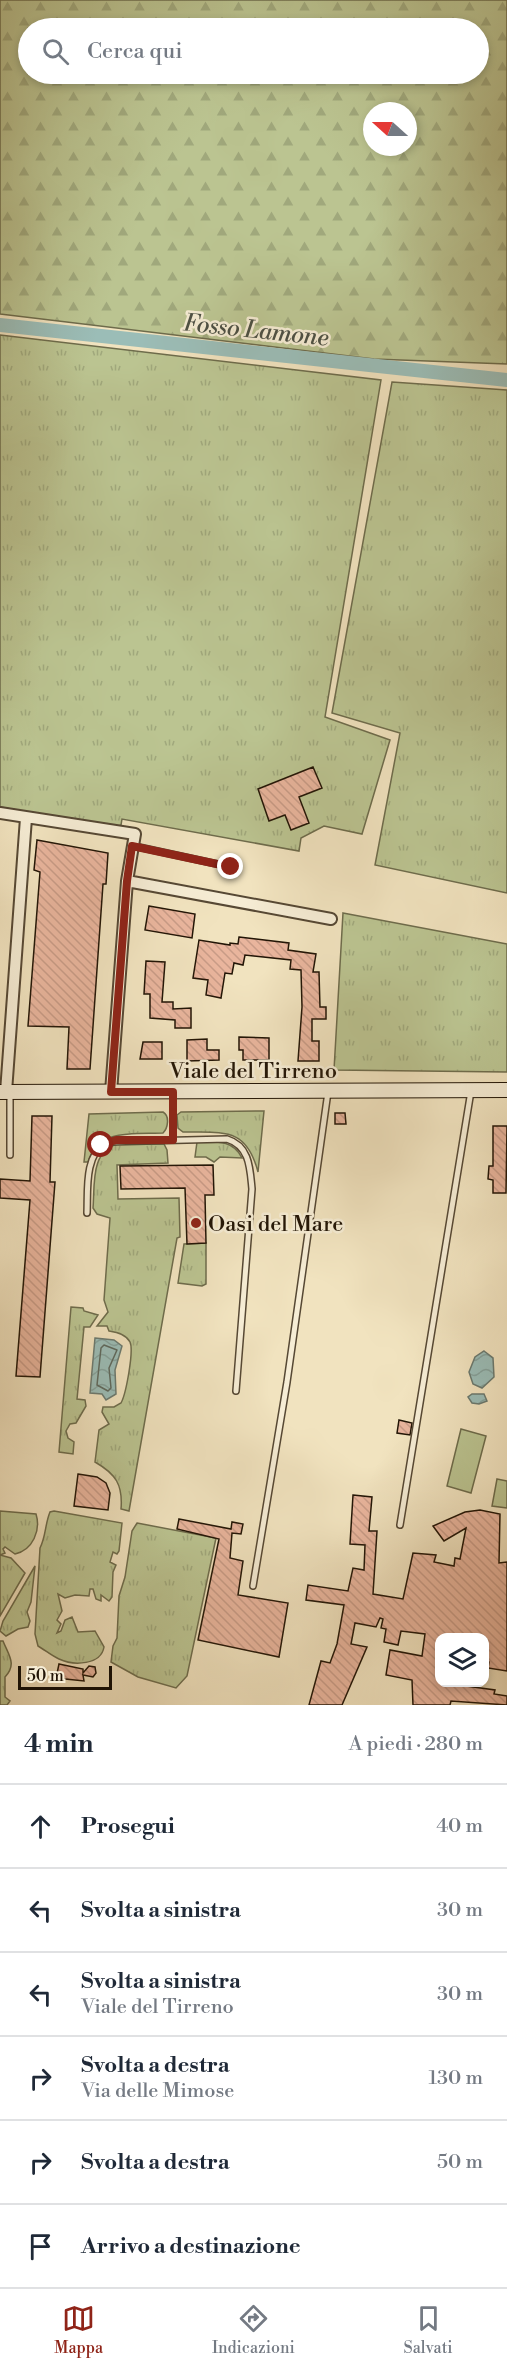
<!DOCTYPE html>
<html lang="it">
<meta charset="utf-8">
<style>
body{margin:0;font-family:"Libre Bodoni",serif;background:#f2f2f3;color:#1f2937}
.controls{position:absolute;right:18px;bottom:18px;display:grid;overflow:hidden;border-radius:12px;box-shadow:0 3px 9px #0003}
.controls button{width:54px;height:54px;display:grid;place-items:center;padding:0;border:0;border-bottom:2px solid #e0e1e3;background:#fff;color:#1f2937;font:30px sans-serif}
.compass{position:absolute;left:363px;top:102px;width:54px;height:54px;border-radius:50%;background:#fff;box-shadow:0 3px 9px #0003;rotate:291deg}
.scale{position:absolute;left:18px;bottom:15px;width:94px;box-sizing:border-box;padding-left:6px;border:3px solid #221506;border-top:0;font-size:16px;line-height:21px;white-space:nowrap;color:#221506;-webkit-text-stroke:4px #f6edd5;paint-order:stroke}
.stop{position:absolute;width:18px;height:18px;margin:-14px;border:4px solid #8f2418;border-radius:50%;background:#fff}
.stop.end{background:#8f2418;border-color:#fff;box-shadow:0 2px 6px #0008}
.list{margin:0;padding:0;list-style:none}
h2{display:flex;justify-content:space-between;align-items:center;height:78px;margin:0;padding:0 24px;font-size:26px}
h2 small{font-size:20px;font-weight:400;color:#747a83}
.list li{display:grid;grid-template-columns:39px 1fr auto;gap:18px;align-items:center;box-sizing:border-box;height:84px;padding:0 24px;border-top:2px solid #e0e1e3}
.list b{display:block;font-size:22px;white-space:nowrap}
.list p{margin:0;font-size:20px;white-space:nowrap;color:#747a83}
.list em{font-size:20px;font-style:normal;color:#747a83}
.icon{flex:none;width:33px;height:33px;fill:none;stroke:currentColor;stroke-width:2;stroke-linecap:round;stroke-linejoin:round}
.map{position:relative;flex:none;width:507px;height:1705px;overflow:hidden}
.search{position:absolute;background:#fff;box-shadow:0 3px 9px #0003;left:18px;right:18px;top:18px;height:66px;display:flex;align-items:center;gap:15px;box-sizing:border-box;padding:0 21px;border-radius:33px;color:#747a83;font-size:22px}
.sheet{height:582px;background:#fff}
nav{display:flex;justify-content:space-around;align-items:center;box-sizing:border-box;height:84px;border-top:2px solid #e0e1e3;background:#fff;font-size:16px;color:#747a83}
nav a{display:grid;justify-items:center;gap:3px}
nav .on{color:#8f2418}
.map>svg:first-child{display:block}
.grass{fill:url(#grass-tufts);stroke:#6e6c4c;stroke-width:1.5}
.forest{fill:url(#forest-firs);stroke:#6e6c4c;stroke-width:1.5;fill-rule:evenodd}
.park{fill:#bbc491;stroke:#6e6c4c;stroke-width:1.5}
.water{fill:url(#water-waves);stroke:#6b7a70;stroke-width:1.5}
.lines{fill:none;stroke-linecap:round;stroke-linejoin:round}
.shore{stroke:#5e695e;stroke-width:1.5}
.canal{stroke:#9bbdb7;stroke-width:14}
.building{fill:url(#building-back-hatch);stroke:#221506;stroke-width:1.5}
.service-casing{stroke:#564834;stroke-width:8}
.minor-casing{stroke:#564834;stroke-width:14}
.secondary-casing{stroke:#221506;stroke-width:16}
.service{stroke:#f6edd5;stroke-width:5}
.minor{stroke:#f6edd5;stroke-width:10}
.secondary{stroke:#f6edd5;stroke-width:14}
.route{stroke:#8f2418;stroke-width:8}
.poi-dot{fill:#8f2418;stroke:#f6edd5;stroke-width:2}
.labels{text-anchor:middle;stroke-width:5;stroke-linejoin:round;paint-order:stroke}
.street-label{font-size:22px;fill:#221506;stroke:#f6edd5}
.poi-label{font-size:22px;fill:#221506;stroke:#f6edd5;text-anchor:start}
.water-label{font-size:24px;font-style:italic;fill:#4c5044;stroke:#f6edd5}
</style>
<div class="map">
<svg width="507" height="1705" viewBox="0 0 507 1705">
<defs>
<pattern id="grass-tufts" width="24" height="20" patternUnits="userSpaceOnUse" patternTransform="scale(1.5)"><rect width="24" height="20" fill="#bbc491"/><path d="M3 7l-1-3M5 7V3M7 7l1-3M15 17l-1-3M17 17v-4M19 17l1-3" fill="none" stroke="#a0a87c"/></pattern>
<pattern id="forest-firs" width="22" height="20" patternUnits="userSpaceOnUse" patternTransform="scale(1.5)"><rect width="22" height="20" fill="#bbc491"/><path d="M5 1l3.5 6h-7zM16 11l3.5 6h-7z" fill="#a0a87c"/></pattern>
<pattern id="water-waves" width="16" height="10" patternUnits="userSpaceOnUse" patternTransform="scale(1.5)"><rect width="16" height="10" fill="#9bbdb7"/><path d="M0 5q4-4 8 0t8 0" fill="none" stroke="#85a29c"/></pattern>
<pattern id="building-back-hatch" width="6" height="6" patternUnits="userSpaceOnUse" patternTransform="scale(1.5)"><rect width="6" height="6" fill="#e9b59d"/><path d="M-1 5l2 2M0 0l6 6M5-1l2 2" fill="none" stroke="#c89b86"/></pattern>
</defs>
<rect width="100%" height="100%" fill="#f1e3bf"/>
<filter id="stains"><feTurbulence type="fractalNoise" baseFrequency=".00333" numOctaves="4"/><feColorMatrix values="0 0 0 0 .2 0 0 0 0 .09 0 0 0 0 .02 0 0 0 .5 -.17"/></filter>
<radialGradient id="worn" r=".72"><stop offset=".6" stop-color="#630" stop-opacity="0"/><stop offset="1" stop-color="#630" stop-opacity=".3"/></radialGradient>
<path class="grass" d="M0 335 381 380 325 717 390 740 362 834 324 826 301 838 299 851 122 819 121 825 115 828 0 807Z
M392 382 507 390V893L375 865 400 733 332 713Z
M343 913 507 944V1072L334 1070Z
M264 1111 258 1172C246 1126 223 1133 183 1132L178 1128 177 1115 181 1112Z
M163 1112C170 1116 168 1128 163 1133 133 1134 99 1128 88 1162H84L89 1114Z
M197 1142C215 1142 233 1139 242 1158L220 1157 214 1162 206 1157H195Z
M118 1144H164L167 1150 168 1163 117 1165 118 1199 179 1198 180 1237 177 1238 129 1511 121 1509C123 1485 116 1474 95 1462L99 1430 109 1424 102 1412 103 1407H114L121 1403C126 1394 134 1351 130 1342 126 1334 117 1332 109 1331L107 1326H97L108 1312 104 1300 110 1218 97 1214 93 1208C95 1185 90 1151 118 1144Z
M206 1243V1284L202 1286 178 1283 184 1244Z
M71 1307 83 1308 84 1311 98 1315 90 1327H84L77 1399 85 1400 86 1406 76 1423 70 1424 66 1431 68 1438 74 1442 73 1454 59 1452Z
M0 1511 36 1514C41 1530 33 1550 15 1554L5 1547 3 1549 5 1553 0 1555 11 1558 25 1573 0 1616Z
M54 1511 122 1523 119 1551 117 1554 113 1552 110 1562 116 1565 113 1572 112 1597 109 1601 101 1595V1601L96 1599 93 1589H90L89 1596 75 1595 65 1598 58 1594 62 1611 57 1620 61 1624 57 1633 61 1631 65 1620 72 1617 78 1632 95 1631 104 1647C101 1665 74 1666 59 1659 52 1656 45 1650 38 1646L35 1634 40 1548C46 1536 45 1524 50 1512Z
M137 1523 216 1538 187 1676 176 1688 138 1677 111 1662 113 1646 117 1638 119 1596 125 1577 132 1531Z
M35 1566 31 1602 27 1612 30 1621 28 1627 18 1629 6 1636 0 1631 3 1621Z
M0 1641H3C9 1656 17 1664 5 1677V1697L10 1701 7 1705H0Z"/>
<path class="forest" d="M0 0H507V364L374 359 0 314ZM28 28H478V74H28ZM372 111H408V147H372Z"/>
<path class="park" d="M461 1429 486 1436 471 1493 447 1486Z
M497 1479 507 1481V1508L492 1506Z"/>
<path class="water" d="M95 1338 114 1340 122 1346 115 1370 116 1394 106 1400 102 1394 90 1393Z
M484 1351 493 1358 494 1377 482 1388 473 1384 469 1372 475 1357Z
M472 1394H484L487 1401 479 1404 472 1403 468 1397Z"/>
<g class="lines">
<path class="shore" d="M104 1345 117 1350 109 1368 111 1388 108 1391 97 1385 101 1348Z"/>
<path class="canal" d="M0 325 507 380"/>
</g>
<path class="building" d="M313 767 322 788 299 797 309 823 291 830 285 815 269 821 258 789Z
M37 840 108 853 106 884H103L90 1069H67L69 1027 28 1026 40 872 34 870Z
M149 906 195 914 192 938 145 930Z
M239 937 289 943 288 950 316 954 313 972H319L320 1007H326V1019H312V1041H319V1061H298L302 1007 301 970 290 969 291 960 245 955 243 965 234 963 232 974 225 973 221 998 206 995 208 980 193 978 199 940 230 945V943L238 944Z
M146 961 165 962 162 1002H173V1009L191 1008V1028H175V1020L150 1018V994H144Z
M239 1037 269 1038V1060H243V1050H239Z
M207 1039V1050H219V1060L187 1061V1040Z
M143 1042H162V1059H140Z
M335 1113H345L346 1124H335Z
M32 1116H52L50 1182H55L40 1377 16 1376 30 1200 0 1198V1179L30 1181Z
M493 1126H507L506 1193H493V1180L488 1179 489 1166H493Z
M213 1165 214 1195H205L206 1243 187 1244 185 1188 121 1189 120 1166Z
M399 1420 412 1423 410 1435 397 1433Z
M78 1474 97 1477 106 1483 110 1493 108 1510 74 1506Z
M353 1495 372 1497 369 1531H377L373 1594 403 1599 413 1553 436 1555 434 1562 454 1566 455 1558 460 1559 466 1528 444 1541 433 1526 465 1512 480 1510 500 1514 499 1563 507 1562V1671L488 1668 489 1662 484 1661V1638H440V1683H459L458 1685 495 1690 494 1694 507 1696V1705L451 1701 450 1705H413L412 1680 386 1675 390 1650 422 1656 425 1634 401 1631 398 1645 384 1642 386 1629 381 1628 383 1619 380 1618 376 1627 355 1623 351 1644 367 1647 342 1705H309L321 1661 330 1663 337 1644 344 1605 306 1600 308 1585 348 1591 353 1568 364 1570 365 1545 350 1544Z
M179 1519 231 1529 232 1522 243 1524 241 1534 232 1533 230 1558 243 1561 238 1595 288 1603 279 1657 198 1640 219 1539 177 1529Z
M59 1664 83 1669V1673L89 1666 95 1667 96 1673 93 1677 83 1675 84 1681 56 1678Z"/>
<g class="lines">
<defs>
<path id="service" d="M134 846 231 867
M173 1093V1140
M10 1155V1094
M87 1213C88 1190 84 1156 106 1142L227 1139C250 1146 250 1169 252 1189L236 1391
M400 1525 471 1091
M253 1586 287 1382 328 1092"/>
<path id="minor" d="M0 813 135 834 127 881 111 1092
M127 881 331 919
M6 1092 26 818"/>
<path id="secondary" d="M0 1092 507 1090"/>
</defs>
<use href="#service" class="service-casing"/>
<use href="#minor" class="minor-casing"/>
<use href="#secondary" class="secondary-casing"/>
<use href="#service" class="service"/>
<use href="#minor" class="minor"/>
<use href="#secondary" class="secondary"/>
</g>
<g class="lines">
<path class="route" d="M101 1145 116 1140H173V1092H111L127 881 132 846 231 867"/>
</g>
<circle class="poi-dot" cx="196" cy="1223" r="6"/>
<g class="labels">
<g class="street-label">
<text x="253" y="1078">Viale del Tirreno</text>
</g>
<g class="poi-label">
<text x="208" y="1231">Oasi del Mare</text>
</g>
<g class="water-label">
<text transform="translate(256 330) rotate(6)" y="8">Fosso Lamone</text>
</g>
</g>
<rect width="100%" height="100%" filter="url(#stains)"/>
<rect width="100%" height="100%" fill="url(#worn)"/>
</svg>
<div class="controls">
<button><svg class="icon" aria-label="layers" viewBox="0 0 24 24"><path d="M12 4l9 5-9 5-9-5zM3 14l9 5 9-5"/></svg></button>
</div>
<svg class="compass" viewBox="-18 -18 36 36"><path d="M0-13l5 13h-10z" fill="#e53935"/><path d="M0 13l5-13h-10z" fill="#747a83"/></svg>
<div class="scale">50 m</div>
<div class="stop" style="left:101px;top:1145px"></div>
<div class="stop end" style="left:231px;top:867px"></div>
<div class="search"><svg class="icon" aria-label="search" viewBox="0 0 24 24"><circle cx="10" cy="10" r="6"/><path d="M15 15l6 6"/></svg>Cerca qui</div>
</div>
<section class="sheet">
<h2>4 min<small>A piedi · 280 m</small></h2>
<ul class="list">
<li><svg class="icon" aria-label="ahead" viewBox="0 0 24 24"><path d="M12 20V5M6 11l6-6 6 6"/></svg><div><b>Prosegui</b></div><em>40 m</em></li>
<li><svg class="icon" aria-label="left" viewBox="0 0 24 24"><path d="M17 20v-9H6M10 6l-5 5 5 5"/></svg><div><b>Svolta a sinistra</b></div><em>30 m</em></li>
<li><svg class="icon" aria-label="left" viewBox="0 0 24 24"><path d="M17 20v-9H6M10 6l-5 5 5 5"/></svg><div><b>Svolta a sinistra</b><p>Viale del Tirreno</p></div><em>30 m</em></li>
<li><svg class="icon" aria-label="right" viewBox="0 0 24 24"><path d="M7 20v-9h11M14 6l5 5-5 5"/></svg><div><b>Svolta a destra</b><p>Via delle Mimose</p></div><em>130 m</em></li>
<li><svg class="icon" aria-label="right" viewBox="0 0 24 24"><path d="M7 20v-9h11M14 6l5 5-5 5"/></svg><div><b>Svolta a destra</b></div><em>50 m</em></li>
<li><svg class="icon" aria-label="arrive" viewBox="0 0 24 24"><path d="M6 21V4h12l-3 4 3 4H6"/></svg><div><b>Arrivo a destinazione</b></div></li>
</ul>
</section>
<nav>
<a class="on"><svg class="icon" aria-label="map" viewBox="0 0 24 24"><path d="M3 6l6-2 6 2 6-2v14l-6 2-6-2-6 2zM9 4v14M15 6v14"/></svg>Mappa</a>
<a><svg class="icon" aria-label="directions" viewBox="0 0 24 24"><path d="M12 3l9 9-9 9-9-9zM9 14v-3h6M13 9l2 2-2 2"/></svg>Indicazioni</a>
<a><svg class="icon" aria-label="saved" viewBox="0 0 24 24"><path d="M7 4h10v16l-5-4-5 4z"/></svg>Salvati</a>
</nav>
